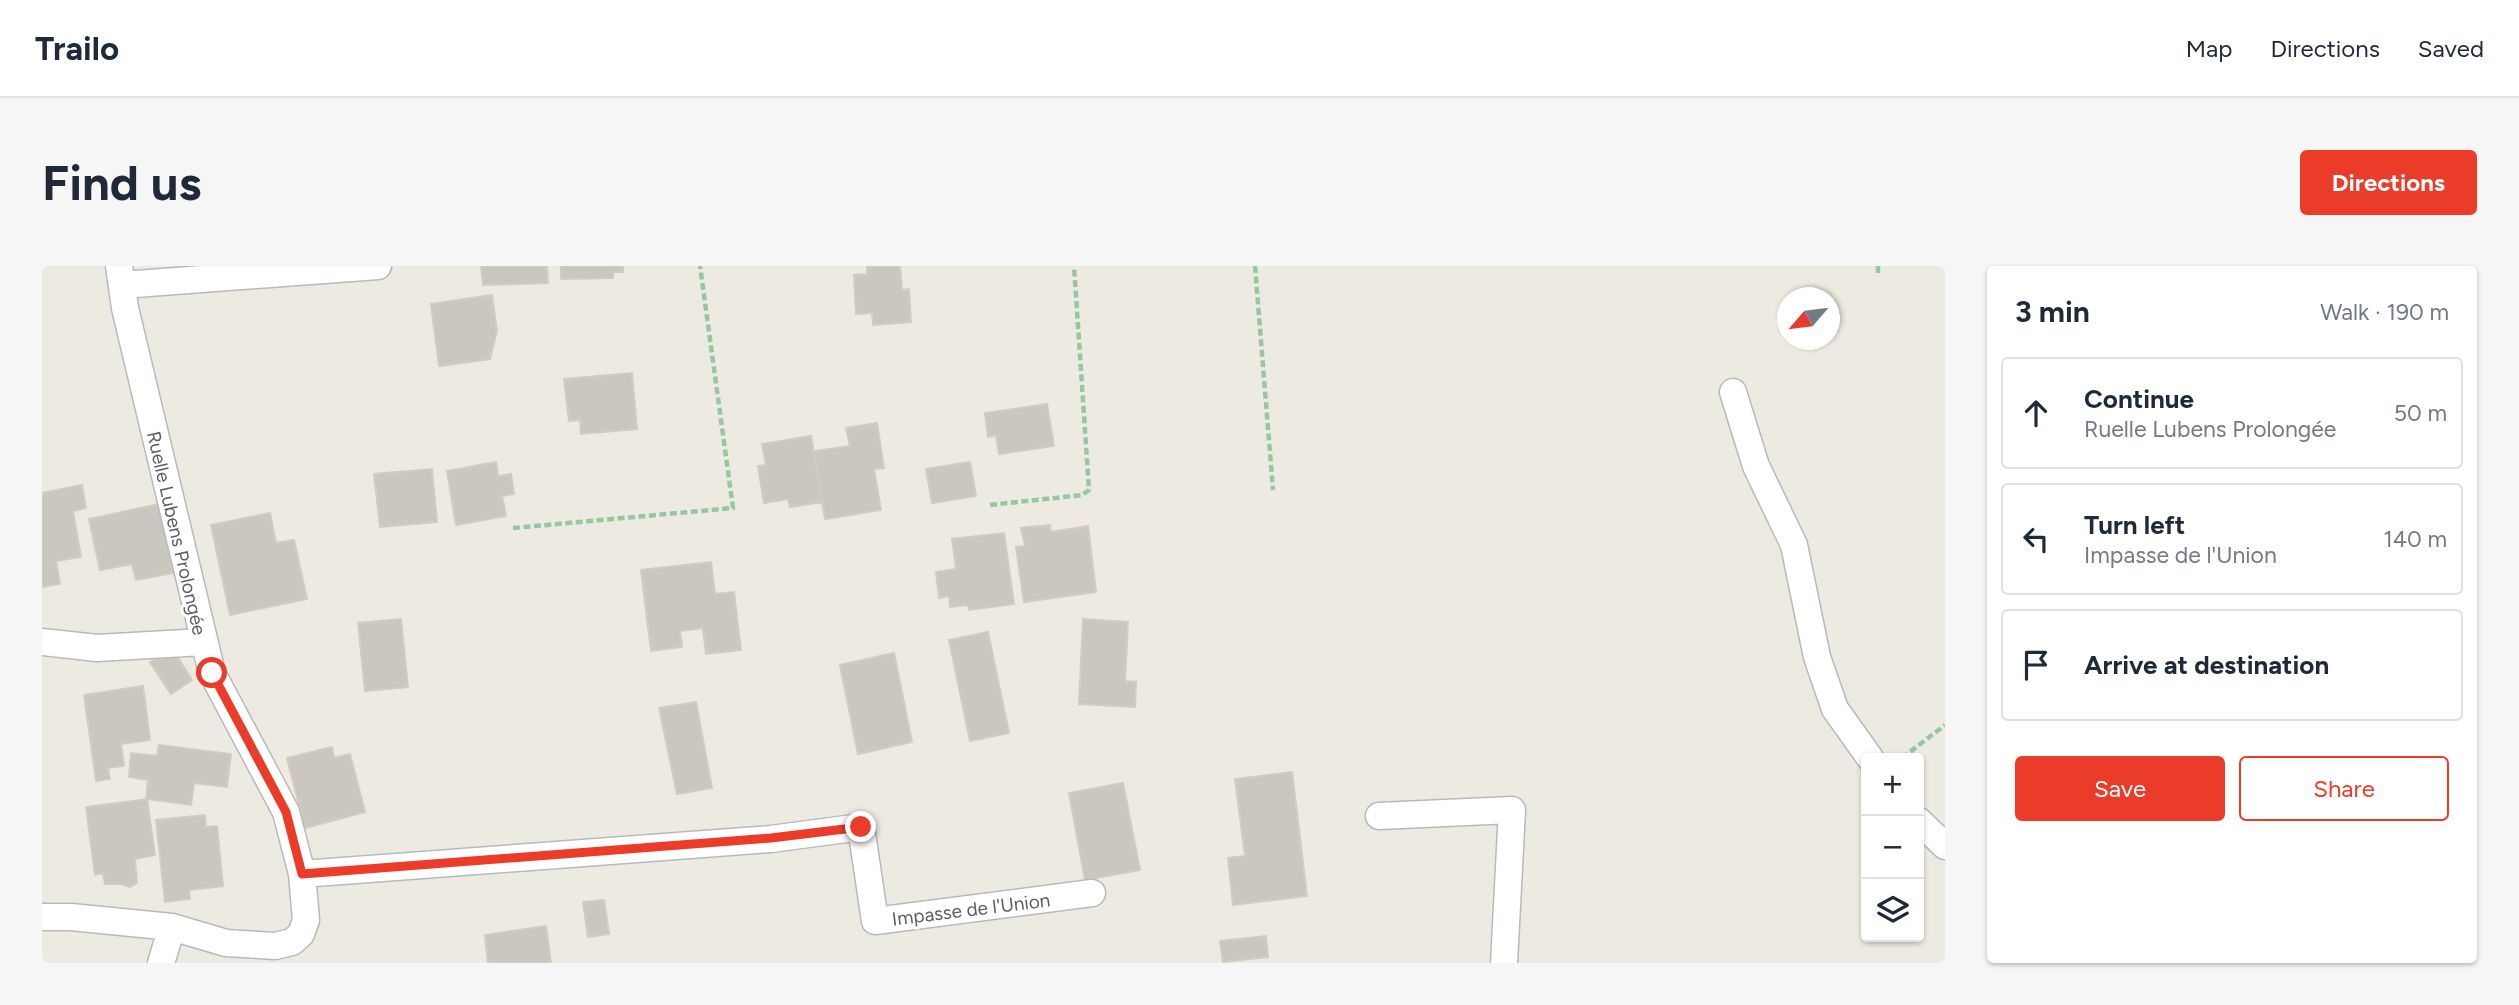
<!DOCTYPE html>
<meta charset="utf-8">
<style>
body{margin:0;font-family:Figtree,sans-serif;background:#f6f6f7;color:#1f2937}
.controls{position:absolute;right:21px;bottom:21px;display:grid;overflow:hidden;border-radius:7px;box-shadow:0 2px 5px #0004}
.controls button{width:63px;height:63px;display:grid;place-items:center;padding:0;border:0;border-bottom:2px solid #e0e1e3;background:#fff;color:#1f2937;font:35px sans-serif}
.compass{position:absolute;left:1735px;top:21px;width:63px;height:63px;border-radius:50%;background:#fff;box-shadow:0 2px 5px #0004;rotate:242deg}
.stop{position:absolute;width:21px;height:21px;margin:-16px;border:5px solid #eb3c29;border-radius:50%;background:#fff}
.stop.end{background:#eb3c29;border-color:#fff;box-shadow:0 2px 7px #0008}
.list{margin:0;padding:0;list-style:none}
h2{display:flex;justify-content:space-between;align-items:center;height:91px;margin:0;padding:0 28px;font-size:30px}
h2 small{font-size:23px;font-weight:400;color:#747a83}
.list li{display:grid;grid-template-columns:46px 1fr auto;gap:21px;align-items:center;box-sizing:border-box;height:112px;margin:0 14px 14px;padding:0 14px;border:2px solid #e0e1e3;border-radius:7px}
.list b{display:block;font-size:26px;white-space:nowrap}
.list p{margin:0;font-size:23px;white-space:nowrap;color:#747a83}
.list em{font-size:23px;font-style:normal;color:#747a83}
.actions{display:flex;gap:14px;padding:21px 28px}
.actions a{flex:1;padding:16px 0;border:2px solid #eb3c29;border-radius:7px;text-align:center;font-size:24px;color:#eb3c29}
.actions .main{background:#eb3c29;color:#fff}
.icon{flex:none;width:38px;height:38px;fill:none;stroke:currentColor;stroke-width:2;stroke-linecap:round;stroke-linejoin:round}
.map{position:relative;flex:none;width:1903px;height:697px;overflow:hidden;border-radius:7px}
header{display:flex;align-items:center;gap:42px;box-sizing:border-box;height:98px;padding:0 35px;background:#fff;border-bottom:2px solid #e0e1e3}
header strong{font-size:33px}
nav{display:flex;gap:38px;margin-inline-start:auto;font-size:24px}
.intro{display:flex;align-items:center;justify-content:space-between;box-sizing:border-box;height:168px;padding:0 42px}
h1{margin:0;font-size:49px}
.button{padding:18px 32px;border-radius:7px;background:#eb3c29;color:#fff;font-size:24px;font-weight:700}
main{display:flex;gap:42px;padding:0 42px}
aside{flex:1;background:#fff;border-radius:7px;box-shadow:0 2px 5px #0004}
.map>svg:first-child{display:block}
.building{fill:#cac7c0;stroke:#d2ccc0;stroke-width:2}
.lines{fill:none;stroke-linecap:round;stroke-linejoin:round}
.minor-casing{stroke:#b7b9be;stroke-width:29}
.path{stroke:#96c6a4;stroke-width:4.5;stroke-dasharray:7 3.5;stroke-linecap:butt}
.minor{stroke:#fff;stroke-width:26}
.route{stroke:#eb3c29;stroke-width:9}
.labels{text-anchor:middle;stroke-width:6;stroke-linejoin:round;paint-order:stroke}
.street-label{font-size:19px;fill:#5a5d62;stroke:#fff}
</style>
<header>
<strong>Trailo</strong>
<nav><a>Map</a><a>Directions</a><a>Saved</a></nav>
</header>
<div class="intro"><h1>Find us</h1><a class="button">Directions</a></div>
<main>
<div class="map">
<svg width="1903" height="697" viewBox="0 0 1903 697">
<rect width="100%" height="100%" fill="#edebe1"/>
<path class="building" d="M439 0H505L506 17 441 19Z
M519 0H581V6H571V12L519 13Z
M825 0H858L860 24 867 23 869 56 831 59 830 47 814 48 812 9 825 8Z
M450 29 455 65 448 93 397 100 389 38Z
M590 107 595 163 539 168 538 154 527 155 522 113Z
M1005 138 1012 180 957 188 954 169 946 171 943 147Z
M835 157 842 202 832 203 839 244 783 253 772 185 808 180 804 162Z
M769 170 780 236 748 241 746 233 722 237 716 200 724 199 720 178Z
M454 196 456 210 469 208 472 228 460 230 464 250 414 259 405 205Z
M928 196 934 230 890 237 884 203Z
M390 203 395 256 338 261 332 208Z
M40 219 44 242 31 245 39 291 14 295 18 318 0 321V227Z
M122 237 136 306 94 314 90 298 58 304 47 253Z
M228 247 234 277 252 274 265 333 188 349 169 259Z
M1008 259 1009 266 1046 260 1054 326 982 336 974 281 983 280 979 262Z
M962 267 972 338 927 344 926 339 908 341 907 330 897 332 894 306 914 303 910 273Z
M669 296 673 328 692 326 699 384 664 388 661 362 638 365 640 381 609 385 599 304Z
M359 353 366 421 323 425 316 357Z
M1041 353 1086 356 1083 415 1094 416 1093 441 1037 438Z
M946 366 967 467 928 475 907 374Z
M130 382 150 414 129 428 108 396Z
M852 387 870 476 816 488 798 399Z
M101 420 108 474 79 478 82 500 66 502 68 513 54 515 42 429Z
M654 436 670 522 635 528 617 442Z
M117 479 189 488 185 521 152 517 149 539 104 533 106 514 87 511 89 487 115 490Z
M290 481 292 492 308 488 323 546 263 562 245 492Z
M1250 506 1265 630 1191 639 1186 592 1203 590 1193 513Z
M1081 517 1098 604 1043 614 1027 527Z
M105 533 113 589 93 593 95 617 88 621 79 618H63L61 607 53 609 44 541Z
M163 549 164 561 175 560 181 620 147 624 148 633 123 636 114 554Z
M562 634 567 668 546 671 541 636Z
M504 660 509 697H446L443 669Z
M1224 670 1226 691 1181 696 1178 675Z"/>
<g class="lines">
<defs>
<path id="minor" d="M80 19 336 0
M1691 126 1714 200 1752 279 1775 391 1793 443 1828 492
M0 376 55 382 161 376
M1337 550 1470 544 1462 697
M1877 555 1903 580
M260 608 729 573 819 561 833 655 1050 627
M0 651H29L130 661 184 677 233 680 250 676 259 668 264 654 260 608 244 546 170 407 83 42 77 0
M119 697 130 661"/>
</defs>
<use href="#minor" class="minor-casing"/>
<path class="path" d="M1213 0 1231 224
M1836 0V8
M948 239 1040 229 1047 224 1032 0
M471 262 691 242 658 0
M1860 492 1903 459"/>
<use href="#minor" class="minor"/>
</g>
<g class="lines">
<path class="route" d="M170 407 244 546 260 608 729 572 819 561"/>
</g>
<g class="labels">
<g class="street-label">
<text transform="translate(135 267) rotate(77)" y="7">Ruelle Lubens Prolongée</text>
<text transform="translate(929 643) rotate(-7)" y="7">Impasse de l'Union</text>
</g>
</g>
</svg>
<div class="controls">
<button>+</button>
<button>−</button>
<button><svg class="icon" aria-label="layers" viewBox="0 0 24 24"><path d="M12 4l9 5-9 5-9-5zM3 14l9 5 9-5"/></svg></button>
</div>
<svg class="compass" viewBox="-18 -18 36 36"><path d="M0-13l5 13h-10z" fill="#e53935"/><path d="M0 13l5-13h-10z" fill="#747a83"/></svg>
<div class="stop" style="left:170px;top:407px"></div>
<div class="stop end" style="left:819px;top:561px"></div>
</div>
<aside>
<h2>3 min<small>Walk · 190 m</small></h2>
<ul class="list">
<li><svg class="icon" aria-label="ahead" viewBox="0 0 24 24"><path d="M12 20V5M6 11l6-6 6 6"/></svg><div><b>Continue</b><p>Ruelle Lubens Prolongée</p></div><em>50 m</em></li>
<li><svg class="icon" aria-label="left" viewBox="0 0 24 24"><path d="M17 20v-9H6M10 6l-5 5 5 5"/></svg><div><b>Turn left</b><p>Impasse de l'Union</p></div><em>140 m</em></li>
<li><svg class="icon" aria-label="arrive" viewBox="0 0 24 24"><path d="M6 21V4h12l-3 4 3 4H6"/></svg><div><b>Arrive at destination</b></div></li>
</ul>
<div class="actions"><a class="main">Save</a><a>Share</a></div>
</aside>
</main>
